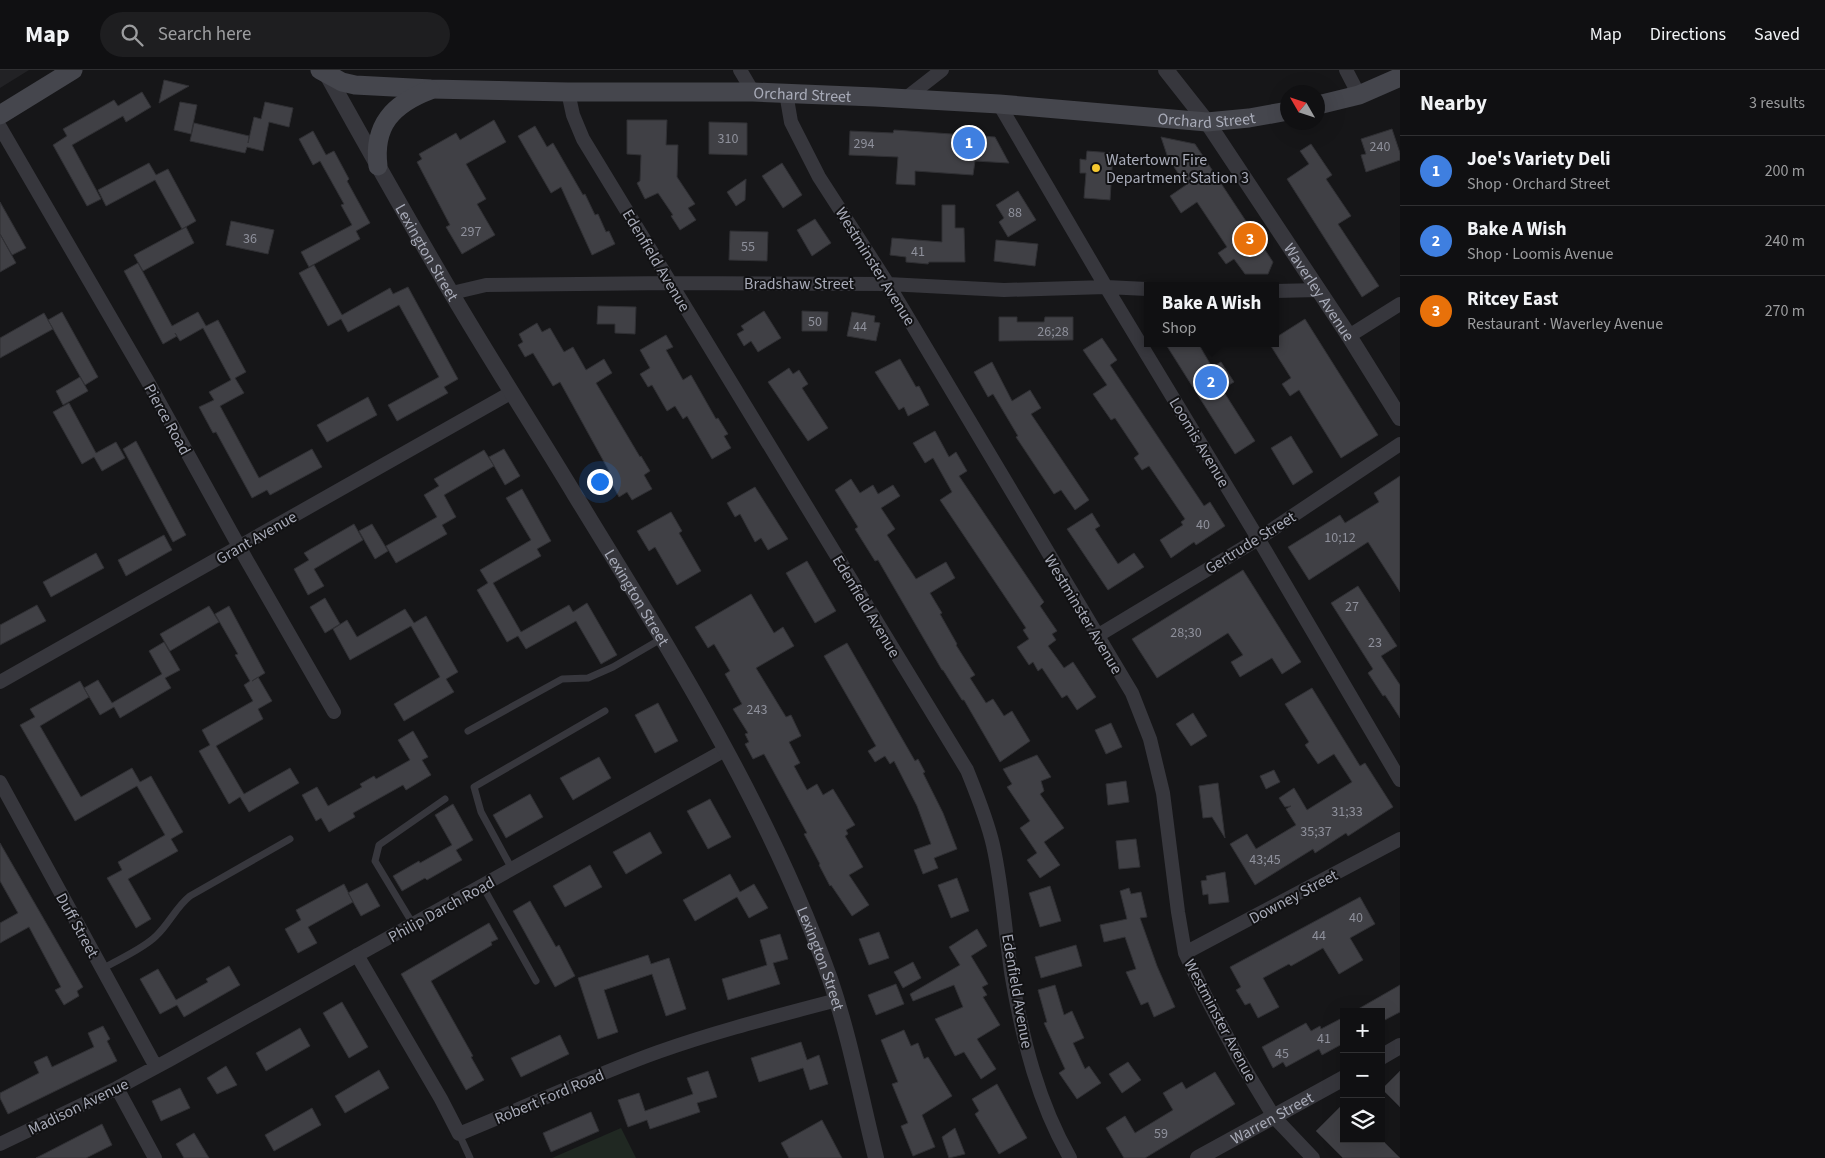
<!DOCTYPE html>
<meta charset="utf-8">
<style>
body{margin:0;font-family:"Source Sans 3",sans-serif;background:#1e1e20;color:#f1f3f6}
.controls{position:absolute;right:15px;bottom:15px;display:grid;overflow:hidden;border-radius:0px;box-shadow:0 5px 20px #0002}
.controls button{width:45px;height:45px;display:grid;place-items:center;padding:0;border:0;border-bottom:1px solid #303032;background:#101012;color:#f1f3f6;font:25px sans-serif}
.compass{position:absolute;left:1280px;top:15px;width:45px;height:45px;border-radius:50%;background:#101012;box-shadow:0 5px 20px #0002;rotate:309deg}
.you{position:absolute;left:599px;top:411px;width:18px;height:18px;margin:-12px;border:4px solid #fff;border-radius:50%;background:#1a73e8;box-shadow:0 0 0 8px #1a73e833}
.badge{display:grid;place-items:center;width:32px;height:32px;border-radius:50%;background:#7c3aed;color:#fff;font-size:16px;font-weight:700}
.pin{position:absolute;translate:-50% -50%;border:2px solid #fff;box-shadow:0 1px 5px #0006}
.popup{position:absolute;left:1144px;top:212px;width:135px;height:65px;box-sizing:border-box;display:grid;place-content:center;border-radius:0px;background:#101012;filter:drop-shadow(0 1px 4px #0005);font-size:16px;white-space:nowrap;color:#9c9d9f}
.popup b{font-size:19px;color:#f1f3f6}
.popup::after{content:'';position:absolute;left:50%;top:100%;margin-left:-10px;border:10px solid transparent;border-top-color:#101012}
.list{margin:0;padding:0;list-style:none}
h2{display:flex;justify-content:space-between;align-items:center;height:65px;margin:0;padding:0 20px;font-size:21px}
h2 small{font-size:16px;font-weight:400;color:#9c9d9f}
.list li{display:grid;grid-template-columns:32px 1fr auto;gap:15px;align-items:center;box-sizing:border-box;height:70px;padding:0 20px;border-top:1px solid #303032}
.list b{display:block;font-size:19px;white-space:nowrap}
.list p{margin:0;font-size:16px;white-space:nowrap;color:#9c9d9f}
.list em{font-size:16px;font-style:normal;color:#9c9d9f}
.icon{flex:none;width:28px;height:28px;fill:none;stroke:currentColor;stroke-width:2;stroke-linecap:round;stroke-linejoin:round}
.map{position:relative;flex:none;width:1400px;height:1088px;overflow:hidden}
header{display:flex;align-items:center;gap:30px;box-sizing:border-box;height:70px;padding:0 25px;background:#101012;border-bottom:1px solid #303032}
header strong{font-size:24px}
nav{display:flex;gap:28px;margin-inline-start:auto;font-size:18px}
.search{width:350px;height:45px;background:#1e1e20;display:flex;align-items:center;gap:12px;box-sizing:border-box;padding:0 18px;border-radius:28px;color:#9c9d9f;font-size:19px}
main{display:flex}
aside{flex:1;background:#101012}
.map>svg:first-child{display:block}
.built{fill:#222225}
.green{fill:#202822}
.building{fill:#404045;stroke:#303034}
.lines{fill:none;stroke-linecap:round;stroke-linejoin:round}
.service{stroke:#37373d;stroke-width:7}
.minor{stroke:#37373d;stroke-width:14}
.tertiary{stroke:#37373d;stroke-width:16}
.secondary{stroke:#45464d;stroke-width:19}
.poi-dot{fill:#f6c930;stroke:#111113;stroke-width:2}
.labels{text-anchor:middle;stroke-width:4;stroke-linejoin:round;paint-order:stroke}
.number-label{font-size:14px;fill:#8e909b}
.street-label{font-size:16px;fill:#a8abb8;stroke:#111113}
.poi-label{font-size:16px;fill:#a8abb8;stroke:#111113;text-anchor:start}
</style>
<header>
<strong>Map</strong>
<div class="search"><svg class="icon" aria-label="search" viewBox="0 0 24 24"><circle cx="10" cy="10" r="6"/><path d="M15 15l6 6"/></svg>Search here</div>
<nav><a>Map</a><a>Directions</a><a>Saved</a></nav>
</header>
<main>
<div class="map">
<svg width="1400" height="1088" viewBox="0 0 1400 1088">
<rect width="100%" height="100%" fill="#161618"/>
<path class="built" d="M0 0H29L0 18Z"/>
<path class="green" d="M621 1058 636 1088H552Z"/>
<path class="building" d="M164 10 189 16 159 33Z
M142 22 151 37 126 52 123 46 72 75 101 129 87 136 53 75 67 66 63 59 114 30 118 36Z
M180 32 197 35 191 64 174 60Z
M265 32 293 38 289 57 269 52 263 81 247 77 245 83 190 71 194 53 249 66 248 73 254 47 261 49Z
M494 50 506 72 466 94 486 129 477 134 495 165 462 184 446 157 450 155 417 92 422 89 419 84 456 63 460 70Z
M627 50H667L666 75H678L677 107 695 134 688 138 696 150 680 160 671 146 673 145 658 123 645 129 637 113 640 111 641 85 627 84Z
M709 52 747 53V85L709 84Z
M535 56 547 77 553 73 583 125 585 124 595 145 598 144 606 162 609 161 615 174 592 185 561 117 551 123 518 66Z
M1392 59 1400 83V90L1366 102 1361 85 1366 84 1361 69Z
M894 60 995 67 1009 93 975 91 973 105 915 101V115L896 114 898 87 849 85 850 61 893 63Z
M313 61 326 85 334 81 349 109 347 111 370 153 356 161 360 169 309 197 301 182 352 155 341 135 344 134 320 91 313 95 299 69Z
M1161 67 1195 74 1273 192 1268 204H1245L1234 189 1226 194 1218 183 1227 177 1197 132 1181 143 1170 126 1186 115 1168 88Z
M1311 74 1332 105 1326 109 1351 146 1338 154 1379 216 1362 227 1287 109 1309 94 1300 81Z
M1087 81 1113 83 1110 130 1084 128 1086 103H1080V89L1086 90Z
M149 93 156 105 168 99 196 151 182 159 155 110 106 136 98 120Z
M782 93 802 125 783 138 762 106Z
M746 109 745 130 736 136 727 122Z
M1018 121 1036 150 1008 167 999 152 1004 148 996 135Z
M0 132 26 178 12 185 0 164Z
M942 135H955V158H964L965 192H929L928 194 906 192V187L890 185 892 168 942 172Z
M815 149 831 173 812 186 797 160Z
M231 151 274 160 268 184 226 175Z
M186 157 194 173 143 201 134 185Z
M730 161 768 162 767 191 729 190Z
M0 164 16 193 0 202Z
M996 170 1038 174 1035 196 994 191Z
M138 193 172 256 198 242 206 256 218 250 246 302 235 308 244 323 220 336 259 408 312 379 322 397 270 425 267 420 252 428 216 362 213 363 199 337 214 330 209 322 231 310 203 258 180 271 175 263 177 266 163 274 124 201Z
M314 195 342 245 390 218 393 224 408 217 458 309 444 317 448 323 397 351 388 335 439 307 399 235 348 262 341 249 328 256 299 203Z
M598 236 636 237 635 264 615 263V254H597Z
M764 241 781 268 758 282 751 271 744 276 737 264 744 260 741 256Z
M802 241 828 242 827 261H802Z
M62 242 98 307 85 315 48 250Z
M852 242 875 246 874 252 880 253 876 271 847 266Z
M44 243 53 259 0 288V268Z
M999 247H1017V252H1044L1045 247H1073V270L999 271Z
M1305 249 1378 365 1341 388 1299 320 1290 326 1282 314 1291 308 1269 273H1275V268Z
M537 253 542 262 550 258 564 282 573 277 586 300 604 289 612 303 596 313 640 387 641 386 650 401 644 405 652 419 632 430 627 422 619 427 606 403 609 401 560 312 553 316 533 283 525 287 518 275 523 272 519 264Z
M666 265 673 277 666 280 683 310 691 305 716 349 718 348 728 364 724 366 731 378 712 389 687 346 683 349 675 336 667 341 652 315 648 317 640 304 650 298 640 280Z
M1102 268 1117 290 1110 295 1204 436 1210 432 1225 456 1196 475 1194 472 1171 488 1160 470 1183 455 1181 452 1185 449 1149 396 1142 400 1134 388 1139 384 1115 348 1111 350 1093 324 1107 315 1083 280Z
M1165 273H1198L1212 297 1221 292 1234 312 1222 319 1255 371 1235 384Z
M900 289 916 317 919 316 929 335 908 346 904 337 899 340 875 302Z
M992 292 1012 331 1030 320 1041 338 1031 344 1089 430 1075 440 1061 420 1054 424 1016 367 1018 366 993 324 988 327 974 302Z
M789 298 793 304 799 300 808 314 802 318 828 358 808 371 768 312Z
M80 307 88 321 63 335 56 321Z
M368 327 377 345 327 372 317 355Z
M69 333 96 383 116 372 125 388 102 401 94 387 82 394 53 342Z
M935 361 949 387 956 382 967 401 959 406 1044 532 1040 536 1057 561 1052 564 1056 570 1048 576 1064 598 1073 592 1096 627 1077 640 1067 625 1062 628 1042 598 1038 601 1033 592 1029 595 1017 577 1029 569 1023 560 1026 558 940 430 952 422 933 388 925 393 913 373Z
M1291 366 1313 402 1293 415 1271 378Z
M136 371 186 465 173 472 123 379Z
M504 379 520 406 505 415 489 387Z
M484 380 494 396 444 425 456 447 442 455 447 464 396 493 386 476 437 447 424 425 439 416 434 409Z
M1400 406V522L1368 472 1309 510 1288 477 1340 445 1345 453 1379 432 1374 423Z
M851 409 860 423 873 415 878 424 893 415 900 426 881 438 895 459 887 465 916 509 946 492 955 508 930 523 942 543 940 544 957 574 956 575 975 605 970 608 986 633 993 629 1004 646 1012 641 1030 671 1000 692 964 630H962L943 600H942L878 490 875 491 855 459 858 457 835 420Z
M755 417 788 469 768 480 761 468 755 472 740 444 735 447 727 433Z
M522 419 551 471 537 479 541 486 493 513 521 562 569 535 573 542 587 533 617 585 601 594 576 551 526 579 518 566 507 572 477 520 488 513 480 500 531 470 506 428Z
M671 442 682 461 679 463 701 501 677 515 655 477 649 481 637 461Z
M1092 443 1100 456 1095 459 1118 494 1134 483 1144 497 1108 520 1067 459Z
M354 454 363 470 314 499 324 516 308 525 294 499 309 490 304 483Z
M372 454 388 481 375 489 359 461Z
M164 465 172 480 126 506 118 490Z
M96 483 104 498 51 527 43 512Z
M807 491 836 541 815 553 786 503Z
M1243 500 1301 592 1282 604 1272 588 1240 607 1231 592 1243 585 1228 563 1157 608 1132 569Z
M1358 516 1397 576 1381 586 1400 615V648L1385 625 1383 626 1368 603 1373 599 1331 533Z
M751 524 774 563 783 557 794 576 756 598 786 647 791 645 801 666 789 672 800 693 794 696 807 720 817 714 823 725 833 719 855 755 846 760 848 764 845 766 863 797 849 805 869 835 852 846 831 815 830 816 819 795 820 794 804 764 807 763 764 684 753 689 745 674 749 672 745 664 748 663 733 639 742 634 725 604 730 601 714 574 708 578 695 557Z
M325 528 340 554 325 563 310 537Z
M37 535 46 551 0 575V555Z
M209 536 219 552 170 581 160 564Z
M229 536 265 603 252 611 258 607 272 631 258 639 263 649 216 676 244 724 290 698 299 713 249 742 240 727 229 734 199 681 210 675 202 660 253 631 244 615 250 611 235 585 238 584 215 544Z
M405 539 414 553 426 546 458 602 446 609 454 622 404 651 394 634 440 607 411 556 350 590 333 559 347 550 357 567Z
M164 572 180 600 165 608 171 618 120 648 114 637 100 645 84 618 98 610 112 633 162 604 149 581Z
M847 573 915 691 918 689 925 702 923 703 943 743 957 779 934 788 938 798 923 804 914 780 931 774 917 736 894 691 890 694 885 686 875 692 868 681 876 676 824 586Z
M80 611 89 627 40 656 81 727 132 698 140 712 151 706 183 762 171 769 178 781 128 809 151 849 136 858 107 808 122 800 118 792 165 765 137 716 75 751 20 655 35 647 30 639Z
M1312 618 1360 696 1365 693 1393 737 1348 766 1346 763 1315 783 1313 779 1255 815 1230 774 1247 764 1256 779 1296 755 1286 739 1291 736 1285 737 1279 728 1294 718 1307 740 1352 712 1334 684 1318 694 1305 675 1309 672 1285 634Z
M658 633 678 671 655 683 635 645Z
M1193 643 1207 666 1191 676 1176 654Z
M1111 653 1122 677 1106 684 1095 660Z
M413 661 428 687 422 690 431 705 406 720 403 715 353 743 355 747 329 762 321 748 316 751 302 725 317 717 328 736 362 717 360 714 374 706 376 709 410 690 398 670Z
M1037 685 1051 707 1041 711 1044 721 1040 724 1064 758 1044 772 1060 795 1040 808 1027 790 1037 783 1020 758 1030 751 1007 717 1012 714 1003 699Z
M599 687 611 708 573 730 560 708Z
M1274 700 1280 712 1266 719 1260 706Z
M1126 711 1129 732 1108 735 1106 714Z
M1218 713 1225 768 1212 747 1203 748 1199 716Z
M530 724 543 747 506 768 493 745Z
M710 729 731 767 708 779 687 741Z
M453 734 473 770 456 780 462 790 427 810 425 808 402 821 393 806 419 791 420 793 452 775 435 745Z
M650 762 662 783 626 804 613 782Z
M1136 769 1140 797 1119 799 1116 771Z
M0 773 83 917 77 921 79 926 64 935 55 920 61 917 29 857 0 873V853L18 843 0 811Z
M590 795 602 817 565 837 553 816Z
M1225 802 1229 832 1209 834 1208 824 1203 825 1201 811 1207 810 1206 806Z
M730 804 740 822 754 814 768 838 749 848 737 827 695 851 683 830Z
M957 808 969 841 951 848 938 815Z
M367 813 380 836 361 846 348 823Z
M344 814 353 832 308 857 317 873 298 883 285 859 301 850 296 840Z
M1050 816 1061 851 1040 857 1029 823Z
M1129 818 1131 824 1141 822 1147 847 1140 848 1157 896 1175 937 1154 947 1148 932 1141 935 1126 902 1136 899 1125 867 1104 872 1100 855 1127 849 1120 821Z
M1360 827 1375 854 1350 868 1363 890 1339 904 1323 878 1291 896 1289 894 1263 908 1279 937 1258 948 1250 933 1245 935 1236 920 1241 917 1230 897Z
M530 831 556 877 559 875 575 906 555 917 513 841Z
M489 853 498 869 491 872 492 875 431 911 473 986 471 987 484 1010 466 1020 401 904Z
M977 859 987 876 971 886 988 914 982 917 987 925 983 927 1000 955 977 969 996 999 981 1009 964 982 955 986 935 949 963 937 954 915 913 931 910 924 960 895 949 877Z
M879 862 889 888 869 895 859 869Z
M780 864 788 889 773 893 780 914 728 930 722 909 767 895 760 870Z
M1076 875 1082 896 1041 908 1035 887Z
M648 885 651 894 669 888 686 939 666 946 652 904 604 920 618 962 598 969 578 908Z
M913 892 921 908 903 918 894 902Z
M229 896 240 915 184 947 177 935 160 944 140 909 158 899 176 930 208 912 206 909Z
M896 914 904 934 876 945 868 925Z
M1055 915 1064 945 1072 941 1084 968 1073 973 1085 999 1089 996 1101 1013 1077 1029 1059 1003 1065 999 1044 953 1047 952 1038 920Z
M1400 915V942L1381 952V942H1353Z
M342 932 368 977 349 988 323 943Z
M1344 947V973L1322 985 1319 979 1286 997 1283 992 1273 998 1262 977 1306 953 1311 961 1320 956 1321 959Z
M103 956 110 969 107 971 117 991 8 1044 0 1028V1023L39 1003 34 992 47 986 52 997 94 977 88 963Z
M300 958 310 976 266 1001 256 983Z
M904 960 911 976 918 973 924 989 928 987 952 1026 922 1045 935 1077 913 1086 901 1056 908 1053 892 1014 898 1012 881 970Z
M560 965 569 984 521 1007 511 988Z
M801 972 807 990 819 985 828 1014 810 1020 803 998 759 1012 751 988Z
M1128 992 1141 1010 1122 1023 1109 1004Z
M226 996 237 1015 217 1024 207 1008Z
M379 1000 389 1018 345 1043 335 1026Z
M708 1001 717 1027 697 1033 700 1042 650 1059 647 1050 628 1057 618 1030 639 1023 645 1041 693 1024 687 1008Z
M1400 1001V1037L1382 1019Z
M1215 1002 1235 1034 1145 1088H1124L1106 1058 1125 1046 1135 1063 1173 1040 1163 1023 1182 1012 1186 1019Z
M997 1014 1027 1068 999 1084 975 1044 979 1041 972 1029Z
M180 1018 190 1038 161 1051 152 1031Z
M1344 1033V1069H1381L1400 1088H1343L1316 1061Z
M312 1038 321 1055 274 1081 265 1065Z
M591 1042 599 1061 551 1082 543 1063Z
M822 1050 842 1088H789L781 1073Z
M102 1054 112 1075 86 1088H36Z
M955 1058 965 1084 949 1088 942 1067Z
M194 1063 209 1088H184L176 1074Z"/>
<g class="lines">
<path class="service" d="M468 661 562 609 588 608 613 597 661 569
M512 799 481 742 474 717 605 641
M482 815 536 911
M413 854 375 791 379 775 445 729
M102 899C119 889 143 879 156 866 169 854 176 837 190 826L290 769
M459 1064 470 1088"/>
<path class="minor" d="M740 0 753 22
M1346 0 1359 25
M568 22 573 45 583 69 967 700C977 725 987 749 993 775 1003 819 1005 864 1012 908 1023 971 1038 1032 1070 1088
M786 23 791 52 819 107 888 214 1132 623 1150 669 1163 723 1178 842 1185 883 1206 927 1239 989 1274 1047 1313 1088
M906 28 942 0
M999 34 1106 217 1262 475 1400 710
M0 57 147 310 246 489 334 642
M1275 221 1319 220
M452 223 486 215 671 213 888 214 1004 220 1106 217 1147 219
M1349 266 1400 234
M1097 566 1258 469 1400 374
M0 612 512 322
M0 712 156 997
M1185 883 1400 769
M357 885 441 1029 459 1064C526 1037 591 1006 658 982 717 961 777 946 837 930
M117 1018 155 1088
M0 1074 117 1018 171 989 725 680"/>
<g class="tertiary">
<path id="s1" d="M1166 0 1207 52 1349 266 1400 348"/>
<path id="s2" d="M325 1C369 80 413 159 459 236 497 300 537 362 575 425 670 580 769 737 830 909 850 968 861 1028 876 1088"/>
<path d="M1381 987 1400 976"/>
<path id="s3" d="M1198 1088 1344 1008"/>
</g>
<g class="secondary">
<path id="s4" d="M320 0 342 12 355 15 431 19 568 22H753L875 27 999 34 1207 52 1249 48 1288 41"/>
<path d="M1318 35 1359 25 1400 7"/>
<path d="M0 45 73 0"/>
<path d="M378 96C373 55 393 34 430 20"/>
</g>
</g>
<circle class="poi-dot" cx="1096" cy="98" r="5"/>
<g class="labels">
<g class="number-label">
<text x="728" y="73">310</text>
<text x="864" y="78">294</text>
<text x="1380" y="81">240</text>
<text x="1015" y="147">88</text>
<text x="471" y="166">297</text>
<text x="250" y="173">36</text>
<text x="748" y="181">55</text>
<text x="918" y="186">41</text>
<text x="815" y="256">50</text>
<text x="860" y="261">44</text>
<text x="1053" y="266">26;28</text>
<text x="1203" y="459">40</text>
<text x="1340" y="472">10;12</text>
<text x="1352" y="541">27</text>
<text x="1186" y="567">28;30</text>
<text x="1375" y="577">23</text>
<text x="757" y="644">243</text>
<text x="1347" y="746">31;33</text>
<text x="1316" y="766">35;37</text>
<text x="1265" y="794">43;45</text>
<text x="1356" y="852">40</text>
<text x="1319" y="870">44</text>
<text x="1324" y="973">41</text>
<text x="1282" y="988">45</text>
<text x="1161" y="1068">59</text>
</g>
<g class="street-label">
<text dy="6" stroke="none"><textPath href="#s4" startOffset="486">Orchard Street</textPath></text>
<text dy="6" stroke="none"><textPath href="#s4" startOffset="891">Orchard Street</textPath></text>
<text dy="6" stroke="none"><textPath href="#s2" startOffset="208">Lexington Street</textPath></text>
<text transform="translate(657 190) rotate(59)" y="6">Edenfield Avenue</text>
<text transform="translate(876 196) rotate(58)" y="6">Westminster Avenue</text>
<text x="799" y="219">Bradshaw Street</text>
<text dy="6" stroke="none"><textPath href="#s1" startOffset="270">Waverley Avenue</textPath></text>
<text transform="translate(168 349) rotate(61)" y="6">Pierce Road</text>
<text transform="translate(1200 372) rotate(59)" y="6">Loomis Avenue</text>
<text transform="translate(256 467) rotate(-30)" y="6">Grant Avenue</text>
<text transform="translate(1250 472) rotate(-32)" y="6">Gertrude Street</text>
<text dy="6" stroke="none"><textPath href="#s2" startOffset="612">Lexington Street</textPath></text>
<text transform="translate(867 536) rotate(59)" y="6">Edenfield Avenue</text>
<text transform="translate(1084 544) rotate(59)" y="6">Westminster Avenue</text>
<text transform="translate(1293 826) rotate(-28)" y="6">Downey Street</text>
<text transform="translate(441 839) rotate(-29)" y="6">Philip Darch Road</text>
<text transform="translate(78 855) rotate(61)" y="6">Duff Street</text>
<text dy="6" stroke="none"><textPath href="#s2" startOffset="1018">Lexington Street</textPath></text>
<text transform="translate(1018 921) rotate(80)" y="6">Edenfield Avenue</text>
<text transform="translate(1221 950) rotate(62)" y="6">Westminster Avenue</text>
<text transform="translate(549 1026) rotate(-23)" y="6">Robert Ford Road</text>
<text transform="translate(78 1036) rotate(-26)" y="6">Madison Avenue</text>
<text dy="6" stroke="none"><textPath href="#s3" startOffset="84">Warren Street</textPath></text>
</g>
<g class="poi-label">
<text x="1106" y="95">Watertown Fire<tspan x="1106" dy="18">Department Station 3</tspan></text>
</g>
</g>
</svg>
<div class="controls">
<button>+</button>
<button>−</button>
<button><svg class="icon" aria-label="layers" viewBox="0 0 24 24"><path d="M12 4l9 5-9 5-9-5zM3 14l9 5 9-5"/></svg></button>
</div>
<svg class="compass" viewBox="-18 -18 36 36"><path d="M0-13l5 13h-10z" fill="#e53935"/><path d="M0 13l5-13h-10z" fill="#9c9d9f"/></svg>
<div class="you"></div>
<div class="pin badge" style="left:969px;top:73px;background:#3f7fe0">1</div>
<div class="pin badge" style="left:1211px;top:312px;background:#3f7fe0">2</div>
<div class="popup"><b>Bake A Wish</b>Shop</div>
<div class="pin badge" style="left:1250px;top:169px;background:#e8710a">3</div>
</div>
<aside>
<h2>Nearby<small>3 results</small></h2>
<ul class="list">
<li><span class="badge" style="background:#3f7fe0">1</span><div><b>Joe's Variety Deli</b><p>Shop · Orchard Street</p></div><em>200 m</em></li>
<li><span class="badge" style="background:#3f7fe0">2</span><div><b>Bake A Wish</b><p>Shop · Loomis Avenue</p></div><em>240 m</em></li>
<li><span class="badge" style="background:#e8710a">3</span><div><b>Ritcey East</b><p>Restaurant · Waverley Avenue</p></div><em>270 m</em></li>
</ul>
</aside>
</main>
